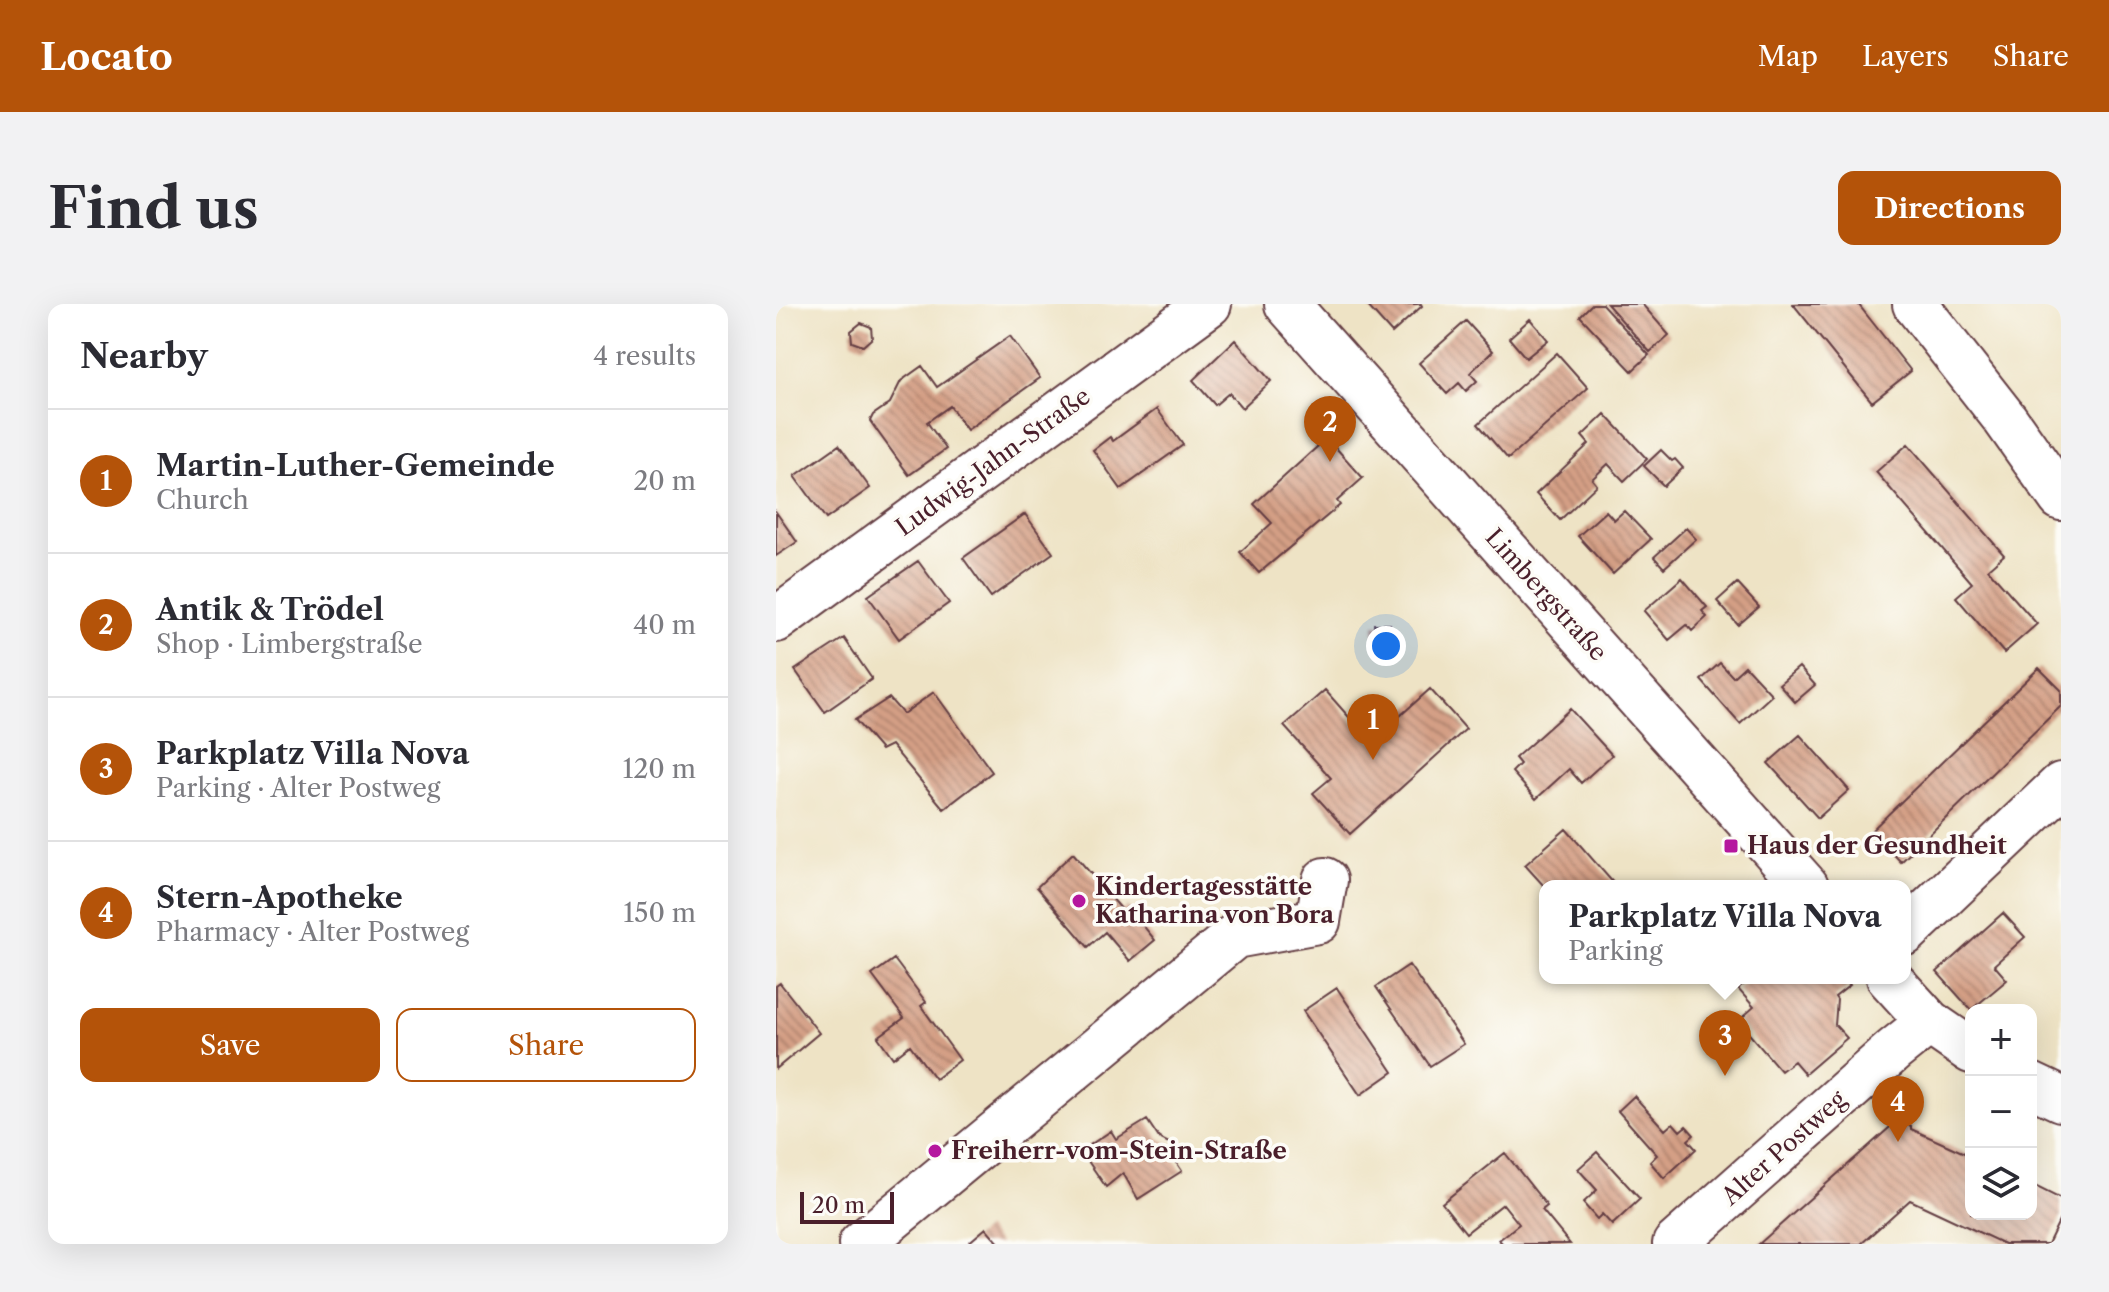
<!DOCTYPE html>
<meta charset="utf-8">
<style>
body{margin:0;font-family:"Libre Caslon Text",serif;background:#f2f2f3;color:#2b2b33}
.controls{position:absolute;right:24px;bottom:24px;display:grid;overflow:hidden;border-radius:16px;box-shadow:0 8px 32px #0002}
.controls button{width:72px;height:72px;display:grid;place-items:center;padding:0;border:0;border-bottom:2px solid #e1e1e2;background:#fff;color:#2b2b33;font:40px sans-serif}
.scale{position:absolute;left:24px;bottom:20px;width:94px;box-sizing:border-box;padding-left:8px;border:4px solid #4a1f2b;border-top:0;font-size:22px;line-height:28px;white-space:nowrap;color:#4a1f2b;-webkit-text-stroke:6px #fdfcf7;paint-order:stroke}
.you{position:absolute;left:610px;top:342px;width:28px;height:28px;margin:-20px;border:6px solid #fff;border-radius:50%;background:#1a73e8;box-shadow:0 0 0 12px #1a73e833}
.badge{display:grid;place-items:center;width:52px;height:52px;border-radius:50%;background:#b45309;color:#fff;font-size:26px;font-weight:700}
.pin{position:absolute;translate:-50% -66px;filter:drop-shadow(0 2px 4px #0008)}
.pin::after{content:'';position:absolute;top:42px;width:28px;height:24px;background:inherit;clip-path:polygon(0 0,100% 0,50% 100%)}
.popup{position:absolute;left:763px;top:576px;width:372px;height:104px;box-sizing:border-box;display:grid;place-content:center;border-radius:16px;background:#fff;filter:drop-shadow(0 2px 6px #0005);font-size:26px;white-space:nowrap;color:#7c7c81}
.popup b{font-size:30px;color:#2b2b33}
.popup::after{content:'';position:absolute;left:50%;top:100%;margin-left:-16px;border:16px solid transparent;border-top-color:#fff}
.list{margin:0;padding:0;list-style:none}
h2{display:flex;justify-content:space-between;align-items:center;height:104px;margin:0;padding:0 32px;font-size:34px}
h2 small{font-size:26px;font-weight:400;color:#7c7c81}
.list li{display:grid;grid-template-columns:52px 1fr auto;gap:24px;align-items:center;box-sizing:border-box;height:144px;padding:0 32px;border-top:2px solid #e1e1e2}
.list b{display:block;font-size:30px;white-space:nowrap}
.list p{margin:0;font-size:26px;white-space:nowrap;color:#7c7c81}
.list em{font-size:26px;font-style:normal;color:#7c7c81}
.actions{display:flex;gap:16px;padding:24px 32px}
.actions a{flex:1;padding:18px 0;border:2px solid #b45309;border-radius:16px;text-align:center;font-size:28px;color:#b45309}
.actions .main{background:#b45309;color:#fff}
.icon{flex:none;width:44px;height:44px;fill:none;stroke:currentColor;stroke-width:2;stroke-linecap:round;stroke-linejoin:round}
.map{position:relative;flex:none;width:1285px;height:940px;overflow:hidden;border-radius:16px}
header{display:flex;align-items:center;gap:48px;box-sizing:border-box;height:112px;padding:0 40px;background:#b45309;color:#fff}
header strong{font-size:38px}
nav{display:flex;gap:44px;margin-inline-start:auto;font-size:28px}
.intro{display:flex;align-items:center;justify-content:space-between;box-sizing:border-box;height:192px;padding:0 48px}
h1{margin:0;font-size:56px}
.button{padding:20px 36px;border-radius:16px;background:#b45309;color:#fff;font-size:28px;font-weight:700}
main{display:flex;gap:48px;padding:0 48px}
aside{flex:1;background:#fff;border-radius:16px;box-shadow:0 8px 32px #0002}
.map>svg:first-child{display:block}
.building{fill:url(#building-back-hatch)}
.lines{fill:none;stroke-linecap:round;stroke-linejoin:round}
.minor-casing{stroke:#633c42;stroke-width:48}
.minor{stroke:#fff;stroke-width:44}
.poi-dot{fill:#b5179e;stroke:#fdfcf7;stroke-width:3}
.labels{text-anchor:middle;stroke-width:7;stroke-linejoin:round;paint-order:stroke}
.street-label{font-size:24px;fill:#4a1f2b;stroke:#fdfcf7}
.poi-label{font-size:24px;font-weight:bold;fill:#4a1f2b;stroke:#fdfcf7;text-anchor:start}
</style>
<header>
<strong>Locato</strong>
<nav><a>Map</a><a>Layers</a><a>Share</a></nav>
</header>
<div class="intro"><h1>Find us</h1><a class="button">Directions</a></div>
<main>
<aside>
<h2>Nearby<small>4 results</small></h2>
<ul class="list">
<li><span class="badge">1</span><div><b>Martin-Luther-Gemeinde</b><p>Church</p></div><em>20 m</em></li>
<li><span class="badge">2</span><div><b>Antik &amp; Trödel</b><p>Shop · Limbergstraße</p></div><em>40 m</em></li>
<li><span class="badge">3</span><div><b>Parkplatz Villa Nova</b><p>Parking · Alter Postweg</p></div><em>120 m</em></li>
<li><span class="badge">4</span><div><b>Stern-Apotheke</b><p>Pharmacy · Alter Postweg</p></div><em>150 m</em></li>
</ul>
<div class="actions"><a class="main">Save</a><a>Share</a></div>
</aside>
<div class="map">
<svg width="1285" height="940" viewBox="0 0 1285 940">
<defs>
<pattern id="building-back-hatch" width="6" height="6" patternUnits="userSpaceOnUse" patternTransform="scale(2)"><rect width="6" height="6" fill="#d49f85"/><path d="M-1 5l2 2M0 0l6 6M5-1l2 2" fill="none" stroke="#ae816d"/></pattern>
</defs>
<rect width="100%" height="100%" fill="#fdfcf7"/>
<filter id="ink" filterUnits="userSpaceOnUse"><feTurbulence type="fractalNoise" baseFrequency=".0125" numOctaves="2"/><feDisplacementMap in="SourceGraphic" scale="16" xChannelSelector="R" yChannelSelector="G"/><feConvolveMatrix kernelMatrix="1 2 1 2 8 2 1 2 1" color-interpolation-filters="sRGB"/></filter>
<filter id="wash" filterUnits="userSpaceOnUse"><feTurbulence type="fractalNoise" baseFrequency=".006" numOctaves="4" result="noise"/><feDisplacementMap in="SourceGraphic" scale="32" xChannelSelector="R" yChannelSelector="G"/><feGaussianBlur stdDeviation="1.8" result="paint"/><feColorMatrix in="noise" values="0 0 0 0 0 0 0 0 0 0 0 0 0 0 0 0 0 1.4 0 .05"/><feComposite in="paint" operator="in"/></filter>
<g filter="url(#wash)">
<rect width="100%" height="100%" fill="#eee3c5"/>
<g id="blocks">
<path class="building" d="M590 0H645L646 2 616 29Z
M816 0H826L873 51 856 67 804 12Z
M831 0H866L893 31 874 48Z
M1017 0H1082L1135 67 1096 98Z
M754 15 772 36 750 54 733 34Z
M690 17 717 47 694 69 701 77 690 87 683 79 671 90 643 59Z
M85 19 95 23 96 34 87 42 76 38 75 27Z
M234 32 264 74 191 126 174 102 151 118 170 145 133 171 94 117 97 111 114 99 125 77 146 62 161 83Z
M459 36 495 77 466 104 453 89 439 101 417 76Z
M781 49 812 84 732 155 702 120Z
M381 105 407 141 345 185 317 146 334 133 337 137Z
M829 110 871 155 848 177 832 160 816 175 821 181 784 216 760 190 813 140 806 132Z
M551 134 587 174 561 197 564 201 483 269 464 248 496 219 478 200Z
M1132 140 1228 251 1212 265 1261 320 1228 349 1180 293 1196 279 1100 168Z
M63 141 94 184 50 215 19 172Z
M885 146 896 157 899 155 907 164 888 182 868 162Z
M830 207 838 216 848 207 875 235 837 270 802 232Z
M0 208 21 238 0 252Z
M249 210 277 249 215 293 187 254Z
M910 224 920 235 888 264 878 253Z
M142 257 173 299 123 335 92 292Z
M906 274 931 303 926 307 931 313 916 327 911 321 893 336 868 307Z
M961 279 983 303 962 321 941 297Z
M598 320H614V336H598Z
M68 334 96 375 49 408 19 366Z
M944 359 957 373 969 362 996 391 964 420 925 376Z
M1023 363 1039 381 1019 398 1003 380Z
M1263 364 1285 386V402L1125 558 1095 527Z
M654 385 690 425 574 530 537 489 555 474 508 422 549 386 595 438Z
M158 388 216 468 168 505 115 441 105 446 79 416 113 394 127 410Z
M794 405 836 451 805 479 793 465 760 495 736 468 744 460 739 454Z
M1024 431 1073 486 1042 514 992 459Z
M790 525 840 582H768L749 561Z
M297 549 347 607 352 603 379 636 354 657 329 628 312 643 261 583Z
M1227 609 1249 633 1218 661 1231 676 1195 706 1161 668Z
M118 655 150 698 145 702 184 756 159 775 134 741 117 754 102 733 128 714 96 671Z
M633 661 688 740 654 762 600 683Z
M976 674H1069L1074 681 1059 693 1061 696 1059 721 1071 734 1029 770 1018 757 1005 767 962 717 978 703 962 685Z
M4 679 43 729 0 765V682Z
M561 684 617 768 584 791 527 707Z
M858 792 889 826 897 819 904 827 910 822 918 831 912 836 920 845 888 874 874 858 881 851 842 807Z
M371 816 383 834 397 841 394 849 406 867 362 895 347 869 330 883 305 847 335 827 340 835Z
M1122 816 1135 822V825L1195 852V910H1255V880L1285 895V913L1272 940H1228L1134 896 1085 940H983Z
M821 848 864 895 836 921 826 910 821 915 807 899 821 886 802 865Z
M729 849 771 902 766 906 794 940H727L723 936 743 920 727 900 690 929 666 899Z
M210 924 224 940H191Z"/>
</g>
</g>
<g filter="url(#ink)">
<use href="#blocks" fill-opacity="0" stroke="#633c42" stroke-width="2"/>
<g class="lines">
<defs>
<path id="minor" d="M511 0 1030 582
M1139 0 1229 115 1285 194
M0 316 433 0
M1129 629 1285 481
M1113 674 1153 718 1195 747
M1255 781 1285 795
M85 940 459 632 542 617 549 576
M899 940 1118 746 1153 718"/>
</defs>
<use href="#minor" class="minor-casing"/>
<use href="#minor" class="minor"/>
</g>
</g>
<g class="poi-dot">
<rect x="947" y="534" width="16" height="16" rx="4"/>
<circle cx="303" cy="597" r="8"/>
<circle cx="159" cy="847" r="8"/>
</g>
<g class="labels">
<g class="street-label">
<text transform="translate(217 158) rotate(-36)" y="8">Ludwig-Jahn-Straße</text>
<text transform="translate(770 291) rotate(48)" y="8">Limbergstraße</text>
<text transform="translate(1008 844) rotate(-42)" y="8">Alter Postweg</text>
</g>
<g class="poi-label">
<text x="971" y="550">Haus der Gesundheit</text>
<text x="319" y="591">Kindertagesstätte<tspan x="319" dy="28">Katharina von Bora</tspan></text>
<text x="175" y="855">Freiherr-vom-Stein-Straße</text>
</g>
</g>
</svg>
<div class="controls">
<button>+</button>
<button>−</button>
<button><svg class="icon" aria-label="layers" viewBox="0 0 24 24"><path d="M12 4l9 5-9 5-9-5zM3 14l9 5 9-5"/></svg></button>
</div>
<div class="scale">20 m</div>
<div class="you"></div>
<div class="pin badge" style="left:597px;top:456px">1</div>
<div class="pin badge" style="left:554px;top:158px">2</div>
<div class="pin badge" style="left:949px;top:772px">3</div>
<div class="popup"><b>Parkplatz Villa Nova</b>Parking</div>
<div class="pin badge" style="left:1122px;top:838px">4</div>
</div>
</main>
